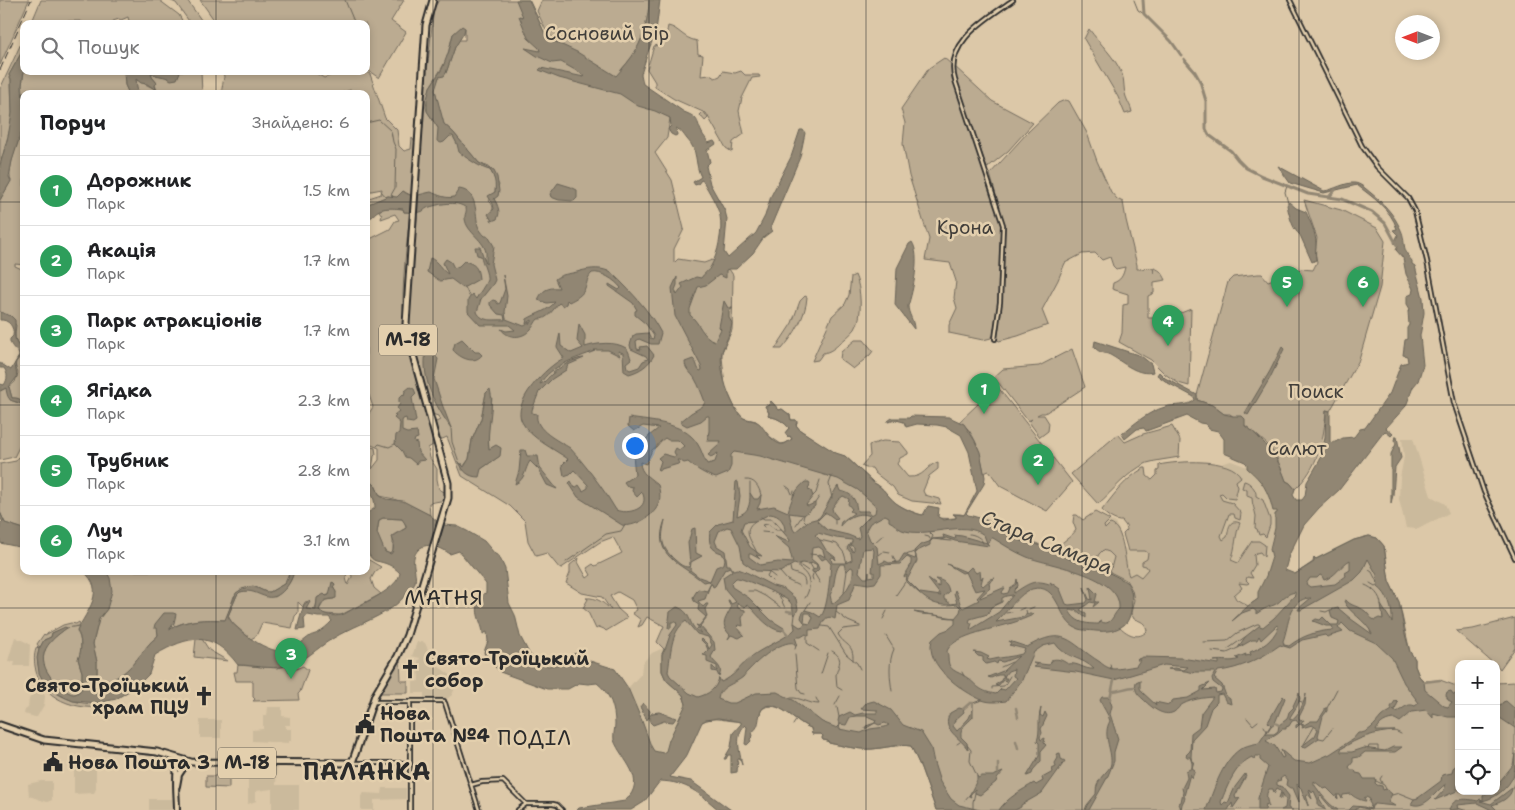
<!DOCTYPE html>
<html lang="uk">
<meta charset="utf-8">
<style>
body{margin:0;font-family:"Shantell Sans",sans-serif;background:#f2f2f2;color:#202124}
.controls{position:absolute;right:15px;bottom:15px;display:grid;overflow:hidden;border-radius:10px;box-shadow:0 2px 8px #0003}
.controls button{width:45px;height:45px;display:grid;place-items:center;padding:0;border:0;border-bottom:1px solid #e0e0e0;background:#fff;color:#202124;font:25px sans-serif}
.compass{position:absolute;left:1395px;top:15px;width:45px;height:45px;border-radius:50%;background:#fff;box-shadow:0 2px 8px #0003;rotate:270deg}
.you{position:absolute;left:634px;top:445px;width:18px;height:18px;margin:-12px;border:4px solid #fff;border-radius:50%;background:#1a73e8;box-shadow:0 0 0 8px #1a73e833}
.badge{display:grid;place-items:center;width:32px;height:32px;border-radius:50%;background:#b45309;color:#fff;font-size:16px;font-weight:700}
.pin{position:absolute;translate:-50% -41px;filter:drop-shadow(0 1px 2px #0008)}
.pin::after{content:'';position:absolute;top:26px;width:18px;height:15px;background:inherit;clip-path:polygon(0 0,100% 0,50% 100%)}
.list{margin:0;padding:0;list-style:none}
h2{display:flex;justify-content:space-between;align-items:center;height:65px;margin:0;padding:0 20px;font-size:21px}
h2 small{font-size:16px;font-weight:400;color:#757577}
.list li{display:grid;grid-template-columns:32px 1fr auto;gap:15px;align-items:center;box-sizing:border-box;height:70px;padding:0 20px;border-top:1px solid #e0e0e0}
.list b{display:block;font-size:19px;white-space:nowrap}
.list p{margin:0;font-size:16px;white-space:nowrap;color:#757577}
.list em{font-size:16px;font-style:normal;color:#757577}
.icon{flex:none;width:28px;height:28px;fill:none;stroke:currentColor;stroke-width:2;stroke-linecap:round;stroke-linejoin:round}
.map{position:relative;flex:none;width:1515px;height:810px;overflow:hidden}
.search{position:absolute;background:#fff;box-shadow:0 2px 8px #0003;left:20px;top:20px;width:350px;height:55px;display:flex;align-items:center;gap:12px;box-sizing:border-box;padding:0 18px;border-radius:10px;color:#757577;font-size:19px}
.panel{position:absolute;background:#fff;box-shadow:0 2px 8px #0003;left:20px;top:90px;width:350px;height:485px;border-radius:10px}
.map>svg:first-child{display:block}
.built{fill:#cbba9c}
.green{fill:#bbab91;stroke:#736b5e;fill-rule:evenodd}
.water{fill:#918673;stroke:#686256;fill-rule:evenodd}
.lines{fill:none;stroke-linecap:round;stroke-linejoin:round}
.stream{stroke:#686256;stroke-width:1}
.canal{stroke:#918673;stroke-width:2.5}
.river{stroke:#918673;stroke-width:3}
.minor-casing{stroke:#2b2b2b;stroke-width:6}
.major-casing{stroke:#2b2b2b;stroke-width:8}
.highway-casing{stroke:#2b2b2b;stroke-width:9}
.minor{stroke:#e3cfad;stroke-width:2.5}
.major{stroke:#e3cfad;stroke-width:4}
.highway{stroke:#e3cfad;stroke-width:5}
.rail{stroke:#2b2b2b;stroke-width:1;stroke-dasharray:8 4;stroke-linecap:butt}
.grid{fill:none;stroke:#2b2b2b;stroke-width:1;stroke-opacity:0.55}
.labels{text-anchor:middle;stroke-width:5;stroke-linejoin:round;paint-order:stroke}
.shield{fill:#e3cfad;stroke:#625c52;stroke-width:1}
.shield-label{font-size:18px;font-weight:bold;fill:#2b2b2b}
.park-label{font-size:19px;fill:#413e3a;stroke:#e3cfad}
.poi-label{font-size:19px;font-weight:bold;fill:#2b2b2b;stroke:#e3cfad;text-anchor:start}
.water-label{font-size:20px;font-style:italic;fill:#44423d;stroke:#e3cfad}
.quarter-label{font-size:21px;letter-spacing:1px;fill:#2b2b2b;stroke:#e3cfad}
.district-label{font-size:24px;font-weight:bold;letter-spacing:1px;fill:#2b2b2b;stroke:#e3cfad}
</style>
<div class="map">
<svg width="1515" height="810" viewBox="0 0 1515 810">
<rect width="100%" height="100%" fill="#dcc8a8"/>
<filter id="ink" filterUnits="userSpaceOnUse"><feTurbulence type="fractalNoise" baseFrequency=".02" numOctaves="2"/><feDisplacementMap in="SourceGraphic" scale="10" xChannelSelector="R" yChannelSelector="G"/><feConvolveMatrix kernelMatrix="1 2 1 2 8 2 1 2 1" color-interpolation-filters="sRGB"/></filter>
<g filter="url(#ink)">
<path class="built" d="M1402 438H1413L1431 496 1445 504 1449 513 1418 529 1406 528 1399 499 1400 478 1404 457Z
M1231 461 1247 467 1258 478 1268 493 1273 510 1277 511V514H1275V528L1271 542 1272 557 1266 576 1258 591V599L1248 606 1212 580 1213 532 1223 463Z
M1110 521 1115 522 1120 533 1121 548 1167 552 1138 619 1130 615 1132 593 1123 581 1093 565 1071 560 1060 555 1079 537Z
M15 637 28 643 30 645 29 666H14L15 662 8 661Z
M421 641 425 643 436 667H439L452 676 455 681V688L452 695 448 698H424V693H413V682L419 681 418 660 420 659V658L412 656 417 642 420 643Z
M663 648 664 649 662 654V671L666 680 683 695 686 704 669 740 666 751 663 753 654 751 651 747 642 721 628 688 641 674 642 665 645 660 652 653Z
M37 688 42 691 45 696 44 705 37 717H35L24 714 25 710 28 708 29 699Z
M268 707H282V716L290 717V725H285L286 729H291V741H289V743L252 741V730L263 729V716H267Z
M200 720H221V738H200Z
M248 767H277L276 785H299V810H272V789L256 791V801L248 804Z
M96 768V789L94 793 74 794V770Z
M41 781H52V800L47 802 29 796 28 784Z
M383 788H406V799L374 800V810H361V796L364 793 382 794Z
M149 799H175L176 810H149Z"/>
<path class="green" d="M0 0H29L0 65Z
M41 0H159L179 15 184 24H125L129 21 128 17 121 20 119 19 113 21 112 24H87L80 21H58L48 24H31Z
M169 0H187L204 24H191L176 3Z
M200 0H404L391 21 406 32 379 78 366 69V24H217Z
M439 0H529L547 38 557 42V39L548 35 537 11 542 0H649C649 16 644 37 636 51 632 58 626 64 621 70L670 118 667 138 655 153 672 180 684 229 674 249V263L678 259 704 263 712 260 729 269 733 275 732 330 722 352V357L725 386 736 410 743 418 756 421 769 436 781 444 786 443 792 439 790 436 788 437 785 433 789 428C785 423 777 417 770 417L768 415 769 413 765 406 766 405 768 406 771 401 779 410 782 409 790 415 791 420H796L797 422 796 425 800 430 836 454 845 456 874 483C884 487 888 498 897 504 914 515 936 520 956 518V516L953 514H960L982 519 1004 529 1009 534 1026 543 1034 542 1066 558 1069 557 1056 550C1061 541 1071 538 1076 530L1073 522 1074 515H1077L1083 520 1095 512 1110 520 1104 526 1105 529 1110 524C1125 527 1124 564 1129 576L1135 573 1141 577 1148 569 1146 566 1142 565V562L1147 559 1148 553 1145 551H1128L1123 534 1127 530 1126 526 1122 521C1116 522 1105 515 1102 510 1115 493 1125 479 1144 468H1146L1147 476 1152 480 1157 475V471L1159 470V465C1176 461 1232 457 1241 477L1236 481 1238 487 1235 499 1227 498 1222 493 1219 494 1222 500 1232 503 1241 513 1240 520 1235 518 1234 514H1229L1221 536 1223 540 1227 537C1229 530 1228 518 1240 523 1235 534 1236 548 1231 560L1238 563C1242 555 1247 549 1252 541H1259L1265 545 1264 557 1260 552 1256 553 1254 555 1255 565 1250 573 1253 578 1247 577 1246 580 1249 583 1247 584 1239 583 1242 588 1234 595 1236 599 1248 606 1313 562 1314 557 1316 559 1354 540 1369 536 1377 538 1384 546 1389 581 1399 602 1410 652 1415 659V666L1419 676 1424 681 1440 680 1459 687V791H1496V683L1515 682V810H936L921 768 911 746C898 744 885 748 872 749 858 750 843 746 829 743L828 741 823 740 822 738 823 736 821 734H812L811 728C795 723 779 698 762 709L759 716C753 717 746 720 739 721 727 722 714 715 702 722L686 704 683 695 666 680 662 671V654L664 649 657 642 664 626 647 617 642 625 638 627 641 620 632 613 637 610 632 600 618 592 610 596 618 609 627 617 626 619 606 631 604 629 599 627 596 629 588 612 583 608 588 599 586 598C597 597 604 603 611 610L602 597 582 593 566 583 570 573V565L579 558 578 562 587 578 591 575 587 568 593 564 595 566 622 553 613 537 600 542 560 569 547 553 536 556 528 541 525 521 510 506 462 476 447 437 440 440 434 423 440 420 438 416 432 414C423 385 413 354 408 323L417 217 416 212 422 136 423 108 434 8ZM465 28V40H459L455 47 446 73 439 77 436 85 435 90 441 116 444 124 453 132 479 163 489 167 499 185 494 199 497 204 489 218C492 211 496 207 489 201L495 192 496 183 493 175 490 170 464 156 453 136 438 128 427 111 426 107 430 87 446 61 453 34ZM486 393 492 397 488 434 489 450 500 456 481 469 462 470V463L463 467 469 459 472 440 481 419ZM1103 550 1109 552 1114 557 1110 572 1126 580 1132 590 1134 600 1131 613 1134 619C1141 621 1146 623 1147 631 1139 640 1128 635 1120 627L1126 623 1130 615 1132 593 1125 582 1093 565 1071 560 1070 558 1094 563 1099 554Z
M668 26C679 28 682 38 697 41L698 54 703 55 701 76 710 75 715 78 720 76 723 71 735 73 741 71 745 75H759L760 77 752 78 742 98 739 111 744 134 733 142 732 152 726 148 706 113 704 112 708 118 705 121 700 115 703 112 674 99 655 87V82L647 69 654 46C666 45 666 36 668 26Z
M1089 29C1100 44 1115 57 1122 74 1125 82 1123 90 1126 97 1128 103 1131 106 1132 112L1125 114 1118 97 1084 39Z
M24 37V48L9 75 11 79 12 113 11 125 0 165V89Z
M944 58 951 64 953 79 1003 230 998 311 995 333 991 338 983 340 949 333V325L957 308 954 298 956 281 950 263 925 260 929 239 909 176 903 144 905 123 901 109 929 68Z
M953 65 992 101 1033 123 1008 151 987 168 953 72Z
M24 71H124L125 85 129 94H24V98L22 85Z
M179 71H201L202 94H138L135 79 157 90 155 85 157 83 152 77 151 73C160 78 170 75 180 72Z
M223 71H312L324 78C337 73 357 66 370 74L385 118 397 130 399 146 404 151 411 149 412 138 415 142 412 196 403 191 396 198 388 196 366 205V199L381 194 382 189 366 192V94H360L350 90 338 94H221L224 77Z
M1065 100 1069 101 1087 133 1097 161 1111 192 1117 199 1123 202 1126 220 1137 265V269L1153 268 1154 273V268C1161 270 1163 274 1166 280L1154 282V293L1148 296V318H1154L1155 323 1191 309 1189 386 1178 383 1165 374 1151 360 1119 342 1122 333 1123 305 1128 304V294L1112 289 1113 283C1121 280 1123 276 1125 267L1116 269 1113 266 1110 257 1102 260 1095 253 1082 254 1065 263 1058 280 1042 310 1048 325 1018 336 999 341 996 338 1001 304 1005 227 990 174 1028 132 1058 103Z
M24 124V265L15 264V266L24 270V350C13 344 15 336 16 325L4 313 0 312V200L11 181C6 169 20 137 24 124Z
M1304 200 1341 210 1377 228 1385 241 1380 287 1359 360 1330 411 1326 410C1324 440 1318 468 1295 489L1290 483 1286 481 1276 456 1268 445 1250 429 1230 414H1224L1212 405 1197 400V395L1228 282 1233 277 1258 274H1262L1268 281 1301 269 1313 270 1317 262 1315 252 1317 238Z
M391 207 403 209 404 212H410C406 254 399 298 406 340 407 347 405 353 410 358L433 440V445L428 448 430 458 437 469V479L439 489 446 493V500L429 503 430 515 394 499 380 496 375 485 366 478V448L371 447 375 448 376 454 374 456 372 469 379 460V448L369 444 366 445V418L373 407 369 395 366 394V241L390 229 395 221 399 220 395 214 381 219 382 215 379 211 382 209Z
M855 275C861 287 863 317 855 329 851 334 845 339 840 343 835 348 830 352 823 353L818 360 812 361 832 316 845 304 849 295 851 277Z
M805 296 807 297C806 316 794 335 782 349H775L792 323 800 301Z
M855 340H864L873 351 870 355 853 369 840 359 841 352Z
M1072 349 1085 387 1045 413H1041L1037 415H1044L1049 423 1048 431 1040 437 1029 422 1032 419 1028 421 994 377 1003 369 1039 366Z
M20 357 24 359V403L20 400 12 398 9 387 15 382 18 373C15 367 14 362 20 357Z
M997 386 1072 482 1047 511 1000 486 989 471 984 473C981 457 975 429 959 422Z
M6 388 10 400 24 405V437L14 457 0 460V391Z
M1172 426 1180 440 1179 457C1169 459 1157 460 1147 463 1127 472 1114 490 1098 504L1071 474 1118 434 1125 442 1143 434Z
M883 441 900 442 908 452V454L900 458 897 464 908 477C925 478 925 466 938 462V469L929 476 923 491 925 495 939 499 941 504 912 501 898 495 893 487 875 473 872 468H866L861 466 870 456 869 445Z
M24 450V529L5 523 0 512V464L16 461Z
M1244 481C1250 482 1257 490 1256 496L1263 500 1270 519V525L1266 537 1263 534 1259 535 1257 529 1255 528C1255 524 1256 520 1256 516 1255 510 1252 505 1252 498L1247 496V490L1242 488Z
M383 518 402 519 404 520 406 527 408 526 411 529 419 527 406 541 402 536 406 528 393 535V551L389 554C383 551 377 540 377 533 377 529 379 525 379 520Z
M369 560 381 567 375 572 371 579 374 588 381 594 341 615 324 614 319 610 325 600 334 599 336 592 333 587 335 584 333 582 329 595 318 597 315 610 306 609 309 601 305 602 303 607 298 602V613L295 616 292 628 262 623 256 636 251 639 232 623 228 616 237 595 240 592 250 590 275 597C284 591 293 582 293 571H347L346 578 348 585 352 577 351 571H366V561Z
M106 571H201L212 574 228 571H289V573L284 584 270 592H266L255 587 242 589 234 596 226 620C207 619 184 619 168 630L174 623 164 613 158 623V635C156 639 152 640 150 643 137 658 125 681 102 681L97 677V662L93 644 94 639 99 619 107 609 108 573Z
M1515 618V648L1500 669 1496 664H1494L1456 631 1473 629Z
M79 622 80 624 77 632C82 637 82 653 78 659L82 672V689C80 691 78 693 75 694 66 696 46 675 44 666 42 660 44 653 46 647 50 639 60 634 66 628L52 633 51 637 44 640 40 648 37 644 44 634 45 635 63 625 71 623 76 624Z
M196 639H202L209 650 228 661 194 657Z
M37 647 39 649C30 687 70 708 103 703L107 706C78 712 39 699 35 666 34 660 34 652 37 647Z
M400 659 401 681H408V693H380Z
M238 665 277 668 286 666 289 672 303 666 308 670 300 692 298 694 299 700 253 701 255 699 253 697V681H236L234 672H237Z
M220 774H229V788L206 787V776H219Z"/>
<path class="water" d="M516 0H529L547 38 577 52 616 76C623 68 631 59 636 50 644 36 649 16 649 0H660L656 31 648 52 641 74 643 84 684 112C700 118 696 121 702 133 704 137 706 138 708 143L714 141 716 144 707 150 710 162 706 166 710 184 725 211 727 219 724 252 728 258 756 233 765 216 771 196 791 157 800 130H803L805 133 800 157 771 226 772 231 764 237 753 253 736 269H729L726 270V278L719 275 706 285 698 287 690 309V315C700 323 702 337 715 341L721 329 719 327 724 301 728 308H733L729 311V318L732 323C731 333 725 342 722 352 718 369 730 405 742 417 747 421 755 419 760 424 765 430 776 449 786 443 788 442 790 440 792 439L790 436 788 437 785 433 789 428C785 423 777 417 770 417L768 415 769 413 765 406 766 405 768 406 771 401 779 410 782 409 790 415 791 420H796L797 422 796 425 800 430 836 453 845 456 874 483C883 487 888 497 896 503 903 508 915 514 923 515L928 506 939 508 938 517 944 520 956 518V516L953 514 964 515 977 491 969 452 961 435 947 427 937 425 917 424 906 427 904 422 896 420 888 422V421L892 418H909L911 416 949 417 964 424 975 441 980 452 985 477 984 484 966 513 968 515C977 517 995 522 1003 529 1009 533 1017 540 1025 542 1029 543 1032 542 1036 544 1049 549 1062 556 1074 561 1079 563 1086 563 1092 565 1099 568 1121 578 1126 582 1135 589 1133 617 1125 624 1117 631 1106 632 1096 631 1089 630 1080 631 1074 627 1058 618 1058 582 1032 589 1019 593 1007 612 996 622L1023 617 1027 614H1034L1033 615C1026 618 1019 621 1012 623 997 628 956 635 948 649 946 653 948 652 948 657 948 669 953 670 963 675 977 683 976 691 996 694L1001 689 1005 690 1016 678 1013 676 1014 669 1008 671 1005 675 1004 678H1007L1005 682 1003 680 998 686 995 685 1000 682 1004 675H998L991 678 988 677 1003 671 1019 656 1003 662 998 661 997 664 994 662 986 664 983 661V657L978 656 974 652 981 653 989 657 987 659 990 660C1001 657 1012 657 1022 654L1025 649 1009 645 1011 644 1009 641 1027 647C1066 625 1068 642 1100 662 1103 665 1109 669 1114 669 1121 669 1129 667 1136 666L1140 660H1137L1138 659 1143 657 1181 658 1219 664V661H1214C1223 659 1231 663 1239 659L1236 658 1246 654 1245 656 1251 655 1250 652C1263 647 1272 641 1278 628L1277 625 1261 640 1259 636 1257 640H1252L1238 648 1245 637 1259 626 1263 627 1274 618 1295 595V592C1282 595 1283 601 1274 605 1267 607 1262 610 1256 614V611L1253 609 1242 613 1232 621 1248 606 1258 599V592L1266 576 1272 557 1270 549 1275 528V514L1277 513V511H1273C1268 490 1263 482 1247 468V464L1245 462 1224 453V439L1218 431 1209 429 1206 424 1200 423 1187 416 1146 431 1144 428 1137 429 1125 439 1122 434C1135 423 1148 412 1165 407 1174 404 1188 407 1195 400L1194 397 1168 383 1157 375 1159 372 1165 378 1197 395V400L1212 405 1224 414 1233 416H1242L1245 419V426C1252 430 1256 435 1261 440 1274 452 1280 464 1286 481L1290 483 1295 489 1293 495 1296 500H1302L1305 496 1307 482 1320 460 1325 438 1326 410 1330 411V442L1333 443 1343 438 1354 437 1360 429 1365 428 1390 393 1401 364 1408 362 1407 356 1403 355 1405 340 1407 339V328L1409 325 1408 311 1410 309 1407 304V296L1412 294 1413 289 1406 274 1403 258 1396 250 1398 246 1394 243 1398 235 1393 230 1397 229C1391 209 1372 197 1357 185L1324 193 1290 183 1278 166 1324 191C1333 190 1346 182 1354 183 1360 183 1366 189 1371 193 1383 203 1393 213 1400 228 1407 241 1400 247 1412 261V264L1415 266 1423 298 1424 313 1420 336 1423 365 1418 381 1413 387 1406 406 1386 428 1393 434 1391 436 1385 431 1383 433 1339 490 1319 508 1304 525 1289 555 1285 570 1295 574 1314 562V557L1316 559 1354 540 1369 536 1377 538 1384 546 1389 581 1399 602 1405 634 1410 652 1415 659V666L1419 676 1424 682 1425 690 1444 706 1448 707 1452 702 1448 700 1446 695 1447 692 1451 691 1453 694 1459 695V717H1448L1433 713V718L1426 710 1412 712 1400 722 1395 719C1387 719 1379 723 1376 731H1395C1375 732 1357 738 1341 749V752H1352L1364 748 1385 751 1393 747H1402L1395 752H1365L1359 757 1353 758V762L1349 767 1351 770H1355L1356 773 1361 774 1364 779H1376L1375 783 1377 785 1382 786 1383 790 1386 789 1392 794 1388 802 1395 806 1375 804 1372 806 1371 810 1359 807 1355 810H1349L1353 806 1364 807 1370 809 1371 805 1369 802 1370 799 1366 797 1364 798 1366 801C1362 801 1353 797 1351 794L1343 795 1342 799 1340 795H1337L1338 799 1327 788 1324 789 1314 781V784C1320 793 1328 804 1338 810H1333L1321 796 1319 798 1326 810 1318 806V800L1314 791 1312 793 1310 789 1309 790 1312 799 1308 794 1306 795 1308 802V806L1301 788 1297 784 1299 802 1293 788H1290L1286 785 1287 780 1284 776 1280 779 1281 780 1277 781V785L1282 787 1289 796 1288 808 1293 810H1281L1285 808 1286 800 1282 793V799L1279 798 1281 792 1279 789 1277 788 1274 793 1273 789H1269C1265 795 1267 801 1269 807L1266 804 1265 810H1258V798L1268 767 1260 760V756H1255L1254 760 1252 757C1236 764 1227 786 1221 802L1222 805 1225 802 1228 803 1235 787 1245 774 1246 776 1235 796 1236 799 1240 798 1233 808 1232 803 1228 810H1206C1214 790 1223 757 1244 747 1248 745 1254 744 1259 743L1271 725 1268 722 1283 696 1285 698 1275 723 1271 726 1266 734H1274L1278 731 1279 725 1287 719 1289 712 1294 707 1293 706 1299 693 1300 699 1297 706 1290 717V720C1299 717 1304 702 1306 694L1305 705 1299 717 1300 721 1304 720 1301 724 1304 725 1311 721H1318L1325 710V708H1327V711L1323 716 1318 736 1319 738 1306 747 1302 746 1315 736 1318 729 1312 725 1302 728 1303 726 1300 724 1296 728V725L1299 724 1296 720 1292 721 1289 726 1286 727V729H1282C1278 734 1271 736 1266 741L1275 746 1282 758 1284 757 1281 750 1294 761 1310 763 1330 754 1353 739 1358 733C1368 734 1375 724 1381 717 1384 714 1388 713 1392 710L1391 707 1395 701 1398 702 1395 710H1393L1396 712C1403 710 1407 702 1415 706L1419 703 1404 683 1392 658 1376 643 1350 631 1342 623 1338 628 1343 632 1327 637 1325 635 1302 640 1290 648 1280 645C1262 658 1240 669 1218 671L1214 678 1222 685 1226 696 1230 699 1231 704 1226 702 1222 694 1217 695V702L1211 708 1205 725 1192 739 1191 757 1192 762 1194 761 1192 768 1195 770 1192 778 1190 774 1184 796 1185 798 1182 804 1181 810H1178L1181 807 1178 805 1179 803 1181 802 1183 792 1182 788 1187 778 1186 771 1192 768V763L1190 757H1187L1186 755 1190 751 1191 733 1199 727 1201 713 1213 697C1202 698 1193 699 1183 704 1179 706 1177 710 1174 712 1163 718 1150 706 1143 699 1137 694 1134 690 1136 682L1140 680V688L1142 692 1156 705 1155 702 1169 705 1173 700 1188 698 1201 691V687L1210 683 1203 690 1215 689 1216 693 1221 692 1222 689 1213 682 1212 678 1215 672H1195L1194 673C1186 670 1177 671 1168 669L1175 668 1184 670 1188 667 1164 665 1114 680 1076 672 1033 667 1037 665 1033 663 1049 665 1051 660C1058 658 1062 660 1068 664 1078 662 1084 670 1094 669 1083 657 1064 658 1055 643L1043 646 1034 652 1022 680 1006 701C998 702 990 703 982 700 963 692 924 665 932 640L941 632 949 629 955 624V618C948 618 942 617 935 615 927 614 921 615 914 612L955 618 960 612 961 608 957 604C929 609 925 596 906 582L907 575 904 577C907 570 912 567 911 559L907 557 900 564 881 565V574L875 583 868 584 856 582 849 600 837 605 835 619C825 614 824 621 820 629L809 630V636L806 634 801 637H795L797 643 796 646 794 643C781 640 757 661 748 671 746 672 745 675 743 677 735 684 719 686 718 699L728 703H735L756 693 777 692 795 701 822 722 837 728 840 725 838 721 839 717 850 712 855 715 863 713H877V710L861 709 866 703 874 701 891 710 903 725 921 732 931 748 934 763 940 782 951 799 959 805 980 810H936L921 768 911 746C898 744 885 748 872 749 858 750 843 746 829 743L828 741 823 740 822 738 823 736 821 734H812L811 728C798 724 779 701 766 706 755 711 763 726 752 732L753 736 750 739 751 741 747 745 745 744 747 727 745 725C734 736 740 752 742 765L740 759H738L737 772 731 773V755H728L726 759H724L731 747 733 733 741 724V722L718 718 706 720 702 722 687 755 670 777 691 781 731 810H719C699 793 687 782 660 781L644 802 631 810H577L579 808 625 801C649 779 621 760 614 740 613 735 615 729 615 724 615 708 610 693 597 683L588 684 579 683 568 689H547L500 672 485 656 484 652 488 641 487 632 483 634C483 623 471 610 482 600L483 594 486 593V584L459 551 450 554C442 548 428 541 419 549 406 561 422 576 412 588 406 594 400 602 393 607 374 620 351 627 332 639 315 649 307 661 286 666 269 670 254 665 238 665 212 630 189 635 155 655L149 674 137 686 116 699 99 703 73 701 52 691 46 686 39 673 37 658 39 649 44 640 51 637 52 633 65 627 67 628C50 640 34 654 50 676 53 680 56 685 61 688 65 690 71 695 75 694 78 693 80 691 82 689V672L78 659C82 652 82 637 77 631 87 610 107 591 83 571H106L110 578 112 591 107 609 99 619 94 639 93 644 97 662V677L102 681C124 681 137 658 150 643 152 640 156 639 158 635L157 628H154L155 624 164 613H173L176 614 174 623 169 630C184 619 207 619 225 620L236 593 242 589 253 586 266 592H270L284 584 288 579 289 571 294 572C291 583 280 600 267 597 256 594 252 589 240 592L237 595 228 616C234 630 270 655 286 651 296 648 303 641 310 636 311 635 317 634 317 633 323 630 328 625 332 621L329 617H318L308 615 304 618 305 629 297 630C299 620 302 612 304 604L309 601 310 602 306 609 316 610 317 598 324 594 326 596 329 595 332 582 335 584 333 587 336 592V598C326 601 324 597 319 610 323 615 335 617 341 615 346 614 350 610 355 608 368 601 398 588 400 573 392 565 386 563 376 561 362 557 366 525 366 514L375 508C375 501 372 490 366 487V478L375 485 380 496 386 499 403 501 430 515 439 523 444 525 457 526 467 531 484 541 495 554 499 556 505 569 509 603 515 615 520 636 530 655 542 664 548 666 569 663 570 655 577 653 590 661 615 669 628 688 642 721 651 746 654 751 663 753 666 751 669 740 686 704 683 695 666 680 662 671V654L666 647 670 635 677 625 676 622H671V628H668L670 612 677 607C693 612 687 627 701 633L697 628H700L696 625 699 626 706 617 698 610 699 604 694 601 693 597 698 589 707 591 711 583 709 581 703 582C681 563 651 557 665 520 661 539 660 546 675 560 680 564 682 567 689 567L690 564 688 543 692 529 695 528 696 553 702 556 691 562 690 570 699 577 710 581 716 567 724 564 725 559 722 553C711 550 708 544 710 532L718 524 733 520 736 481 738 482 740 496 737 516C749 512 750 506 750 493L754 499H758L761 495 760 503 757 509 774 506 788 512C791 500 795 490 805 482H809L810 484 808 490 811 491 813 496 806 505 808 506 815 503V506L804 515 789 513 793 529 795 532 808 521 819 518C824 512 835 489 838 486L840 491C852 493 856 499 857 511H868L871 515 875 513 876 507 874 504 858 490 838 479 760 456 734 452 731 455V466L728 473 716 478C706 475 696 469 688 462L684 463 679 460H677L679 463 678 464 658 470 661 461 658 458 663 454 674 457 676 456 674 452 676 448 679 450 684 446 678 440H668L665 438C659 441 658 447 652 450L646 464 640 462C640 474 651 478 658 485 660 492 661 498 658 505 654 516 633 528 622 525L578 497 569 483 571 481 575 488 579 485 583 491 588 488V485L574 470 570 474 564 476 562 465 568 459C554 449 530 438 522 422 511 402 547 366 564 358L557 347 560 333 561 346 571 353 583 348 577 341 579 324 585 335V347C597 343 615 341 626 348 629 351 630 356 631 359L626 363 627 368 630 370 639 367 643 361 648 359 646 356 631 349 630 345 633 336 636 334 648 333 650 338 653 339 654 336 646 324 635 315V311L637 310 633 303 609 286V284L619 290 621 288C615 280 601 271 592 273 586 279 588 282 585 288 583 295 575 299 569 302L567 300 566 304 563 306 559 303C553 309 548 320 538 319 535 322 534 326 531 329 523 339 508 339 501 329L506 331 515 330 509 325H480L468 312V300L472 294 476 299C479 293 485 286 487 280 488 273 482 263 481 256L477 255 475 247H480L486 264C486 261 486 256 486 252 483 238 464 231 465 216 465 214 467 211 466 208 457 200 438 204 427 208 425 209 423 212 420 212 416 213 409 212 404 212L403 209C392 208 378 206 372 217L366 218V205L388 196 397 197 403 191C412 199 420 194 431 192 438 195 446 199 454 197L459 189C478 191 475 214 478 226 479 229 482 233 485 236H488L494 246 491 264 495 280 493 284 481 299 477 312C483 323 494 319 505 320L504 315 498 314 490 305V302L493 300 496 301 498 304 500 303 505 289 503 275 507 296 505 312 506 319 524 326 532 322V320L526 324 527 319C537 313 548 311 555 302L547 303 538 300C542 290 548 287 559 288L555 279C561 274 569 274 577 272 586 269 599 267 608 271 614 274 618 279 623 284 638 299 651 314 661 333L658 344H651L639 339 636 341 637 349 641 350 640 347 647 346 654 355C649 365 640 371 629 374L624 371 623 353 618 351 620 356 608 350H594L595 351C575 359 551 365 540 384 546 382 547 378 552 374 560 367 574 358 584 358L568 365 566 370 552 379 539 392 532 410V413L537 414C534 430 559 441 570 448 573 451 575 454 578 457 592 474 605 491 616 510 628 515 651 509 642 492L637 497 632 491 633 487 627 486 624 482 635 475 633 455 649 436 659 428 643 426 634 431 628 426 629 418C652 422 683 422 697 443 702 450 703 458 707 464L715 462 718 453 711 457 708 455 719 445 721 441H707L709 431V416H707L701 421 687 426 680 422 691 413 703 406 705 402C702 394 699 386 695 379 691 372 685 370 685 362L693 359C698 363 696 367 700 371L702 370 701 366 675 316 672 288 677 277V285L675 290 677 295 683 287 681 284 696 277 701 278C704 273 709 271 711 266 718 254 723 230 720 216 717 204 709 192 703 181L701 180 698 184 695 185 693 182 701 177C694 163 699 151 687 139 683 134 682 131 676 128L677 135 675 136 671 134 668 129 671 126 670 118 655 111 638 106 620 94 559 78 539 70 541 68 584 77 582 74 561 62 552 63 537 56 525 48 540 51 539 48 528 38 519 16 523 17ZM843 496 849 499 848 504 852 509 850 511 854 513 841 522 840 526C847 517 859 511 870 516L858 528 860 536 858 539 848 535 827 530 817 521 825 513H827L835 519 838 518 833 512 832 508 838 500ZM770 514C780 515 785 522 785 532 779 528 777 523 772 519L790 540 789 542 776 537 789 548 793 563 778 562 760 565 749 557V554H751L760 559 756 555 762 556 750 547 741 530 744 522 755 521ZM885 515 889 517V521C894 523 897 528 902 530 927 539 963 519 984 535L987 543 962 536 954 535 956 537 955 539 943 535 944 538 932 539 929 542 920 545 914 551 916 556 915 559 907 556V554H904L899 562 889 563 885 561 879 564 877 547 870 540 866 530 870 523ZM383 518 402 519 406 525V528L392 537 394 543 393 551 391 554 385 552 377 533 379 520ZM727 527 731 528 740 546 743 562 756 571 780 572 794 564 797 565 802 563 807 564 814 563 817 565 816 569 812 570V572L815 573 819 569 817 564 811 559 812 548 819 547 823 550 825 557 820 554 818 555 822 560 826 558 831 564C830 574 828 611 820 617L812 612 805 610 802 614 801 618 804 622 805 613H810L813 618 810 624 805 623 803 626 800 627 794 623 795 629C788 638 761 648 751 657 740 666 734 677 721 682L719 678C716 689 709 694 698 697L689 693 670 676 668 672C671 654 670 632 686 621L697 634 708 637 712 645 709 649 707 644 702 639 701 640 706 645 708 650 703 655 707 656V662L717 666V671L712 666V671L717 672 719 677C724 666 715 665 711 657L715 650 714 642 700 626 707 617 705 609 708 604H706L703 607 698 601 705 599 710 585 712 584 713 587 715 586 725 569 730 567 732 571 723 577 725 589 736 602 731 604 729 600H728L731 608C725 620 720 624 730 635L728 639 731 635 739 638 744 635 737 627 739 625 743 626 742 618 745 612V610L738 608 737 603 745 607 747 605 750 607C759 616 769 630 782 631L784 628 771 620 749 598 732 587 731 583 736 578C742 577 786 597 790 602 793 606 793 609 793 613L795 615 798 609 796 599 784 589 773 586 746 572 738 569 733 570 730 565H727L725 551 717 546 715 541 719 531ZM818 533 836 538 852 540V542L850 545 854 547V551L853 552 849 545 847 548 851 553 852 560 845 563H832L831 558 833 557 836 560 835 557 826 550 820 540 815 535ZM946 538 955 541 989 546 987 544 991 538H993C1004 545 1015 552 1027 557 1051 566 1122 575 1119 609 1113 614 1111 628 1100 621L1099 624C1086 624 1075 623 1069 610L1075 611V609L1086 618V613L1080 610 1090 602 1095 603 1093 607 1099 602H1095L1097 594 1090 587 1092 600 1089 599 1084 587 1088 600 1086 603 1069 605 1066 604 1060 589 1050 582 1052 585C1034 578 1028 584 1014 593V590L1018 586 1017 579 1016 584 1010 588 1008 593 1003 594 1002 592 1005 588H1003L980 598V597L990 588 989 583 995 578 991 579 983 586 981 584 983 576 981 579 980 571 976 573 971 567 966 572 947 564 962 573 966 572 975 591 985 589 977 598 979 600 963 608 961 606 957 594 955 590 954 593 957 603 951 604 944 599V596L949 592C948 583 943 580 935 579L939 582V587L928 579 941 596 920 593 907 580 917 561 915 552 930 545V542L933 539 941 540ZM873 548 874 551 872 572H874V576L869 577V572L868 578H864L859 572 863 549ZM1368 559 1377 575 1378 587C1388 594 1393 610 1392 622L1381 605 1383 619 1379 618 1375 620C1369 618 1370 615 1365 611 1359 606 1350 606 1346 600L1344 601C1348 612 1366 620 1372 634L1351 619 1338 608 1330 610 1332 618 1339 621 1338 625H1331L1323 617 1320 620 1316 619 1313 621 1326 626H1332L1333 630C1316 631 1302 636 1289 646L1284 645 1283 641C1289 626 1288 598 1311 598L1299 608 1298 610H1301L1354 580 1362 572ZM1350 560V570L1345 573 1346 576 1335 584 1310 587 1306 584 1310 578H1317L1320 575 1322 576 1324 580C1335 577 1341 565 1350 560ZM840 564H844L846 571H847L851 567 853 568C855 581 843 597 832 604L830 595C836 585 833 573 840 564ZM1013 595 999 612 970 630 972 623H969L970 619 988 614 991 607 1002 602V598L1006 596ZM856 716H867L876 720 875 723 866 726 865 729 875 723 879 725 885 723 889 725 885 727 870 729 861 733 839 729 840 724 846 725 850 717Z
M462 26 465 28 464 33 455 47 446 73 444 76 439 77 435 90 444 124 453 132 479 163 494 171 497 177 499 191 498 196 494 199C498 206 501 212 497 219L492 221 488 214 494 209 493 204 488 196 495 192C496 183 495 178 490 170 482 169 465 157 459 152L457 144 453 136H450L444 142 441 143 437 141 438 128 427 111V99L430 87 442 69 449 51 453 34Z
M24 48V71L22 85 24 124 12 161 9 177 11 181 0 200V165L8 137 12 113 11 79 9 75Z
M124 71H179L180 72 177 79 171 80C164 75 158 77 151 73L152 77 157 83 155 85 156 90 147 84 141 83 136 79 138 94H129L125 85Z
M558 183 571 187 577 190V198L574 201 559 200 551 197 550 194Z
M1289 202 1296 208 1306 212C1310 221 1316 233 1316 244 1316 249 1315 254 1316 260L1312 262 1300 235C1292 229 1289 214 1287 205Z
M912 242C921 255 913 291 908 306 908 314 914 320 914 329L895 305 897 268 909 244Z
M430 258C438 261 441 270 448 274L443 263 446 259 451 262 454 268 459 266 464 261C475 264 478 267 479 279L463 288 451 279 440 281 427 272Z
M0 312 11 316 15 320C16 332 11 343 24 350V359L20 357 15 363 17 377 9 387 12 398C17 397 24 400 24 405 12 399 8 404 6 388L0 391V384L4 385C8 379 8 374 4 368H0V363L11 370 19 356 18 352C15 350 9 344 10 339 11 338 12 337 13 336 15 327 8 319 0 320Z
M462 339 475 352H479L482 355C474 365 460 358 453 350L455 343Z
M1095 341 1141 356 1151 364 1153 372C1138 376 1124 363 1112 356 1106 352 1100 354 1094 347Z
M1282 347 1284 349 1270 378 1248 415 1245 413 1270 371Z
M426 351H431L438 359 434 379 442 404 451 428C435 405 421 380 426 351Z
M410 387 414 389 416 394 412 398 416 421 413 423 407 422 406 418 403 419 402 421V431L407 433 417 432 418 438 415 439 414 442 417 443 418 452 425 460 418 461 416 464 409 458 405 457 402 451 395 444 396 435 399 433 400 423 394 418 396 416 394 415 399 411 397 408 400 404 399 403V398L403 394 404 395 405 391Z
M490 389C495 406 486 430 489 449L496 445 501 448 500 456 481 469 479 477C468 477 463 471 459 462L464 467 469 459 472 440 481 419 486 393Z
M1395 437H1397L1401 458 1395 467 1393 495 1391 503V454L1396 444 1394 440Z
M521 450H525L527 456H538L540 468 557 489 547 485 539 470 530 461C524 470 526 479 515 484L519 471Z
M0 512 5 523 24 529V548L0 543V524L3 521 0 519Z
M1102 697H1109L1112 706 1110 714 1118 739 1114 752V761L1107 778 1089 810H1085L1087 805 1096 794C1095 776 1111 772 1111 763 1112 749 1102 735 1110 721 1108 713 1103 708 1100 700Z
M1506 701 1515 709V728L1497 716 1496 711 1499 710 1496 705V702L1501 705 1503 702Z
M643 703 650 711 649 715H651L652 713 659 712 676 718 673 722 664 721 653 725 650 722V717H649L647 720 640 707Z
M959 708 963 709 964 712 955 720 953 726 957 731 969 718 973 709V717C967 724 960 726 961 737L967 743 968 750C962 738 940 730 950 713Z
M1041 708 1040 715 1043 717 1045 712 1047 716 1041 729 1042 733 1040 737 1041 740 1045 738 1044 743 1046 745 1041 751V761L1033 770 1032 774 1027 776 1039 756V743L1037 741C1041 730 1037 721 1041 708Z
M1060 753 1061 759 1065 761 1042 793 1021 805V807L1015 810H999C1007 798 1022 790 1034 783L1036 785 1043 781 1042 778 1053 772 1052 769 1056 767 1055 763 1058 758 1056 754Z
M1515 754C1515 760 1515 768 1514 774 1509 788 1494 800 1480 801L1491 804 1512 788C1512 797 1500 803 1492 805L1497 810H1492L1477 803 1457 805 1458 809 1449 810C1453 796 1468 799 1478 801L1480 799 1483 800V796L1488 792 1485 793 1486 791H1496V787L1501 784 1500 781 1513 765Z
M1459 763 1457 791 1435 800 1444 790 1446 784C1435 791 1426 810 1411 804L1414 799 1418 798 1441 781 1442 775 1452 773 1453 768Z
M1003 772 997 779 996 782 980 795 975 793V789L970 795 971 797 969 796 977 780V776L978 778 982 776H993Z"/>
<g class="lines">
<path class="stream" d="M345 0 355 24
M1134 0 1138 10 1144 14
M366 123 379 120 391 131 393 142 396 149 395 188 391 195 393 196
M1287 186 1285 192 1288 203
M381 191 386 197
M465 287 469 296
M451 428 452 442 459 462
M377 446 379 444 389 447 395 444
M745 480C755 479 759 487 761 495
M786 486 790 489 792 494
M750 493V483
M813 496 816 493 820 480
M793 497 794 491
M832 498 829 484 832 476
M815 503 819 497
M804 515 803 519 806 522
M761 517 764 519H772
M835 519V524
M755 521C740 531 753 542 757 553
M796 525 802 516
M764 527 762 525 768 524 776 530H781
M762 532 772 533 776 537
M929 532 933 536 931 540
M969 534C974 534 982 538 983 543
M925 536 929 537 930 539
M820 540 837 544 844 553 847 563
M941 540 951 541
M874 543 883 535
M810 554 818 555
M879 555 884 551 890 552
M906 555 914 552
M893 556 896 563
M566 562 606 534 621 531 624 526
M799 564V568C811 576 812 587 805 598
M810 564 813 569
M801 566 808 571
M790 567 791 572C798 575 806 575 805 585
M1369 570 1372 572 1377 582
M769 572 767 576 772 581
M780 572 787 580 799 586
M770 573 775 577
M814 573 820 583
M813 580 812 577 813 574
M1370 583 1375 586 1377 585
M1365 585C1373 588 1381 596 1381 605
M748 591H755L765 596 780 607
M844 592 847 571
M779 595 785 608
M896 595 905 582
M1029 609 1034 607
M805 610 810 602
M1019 610 1024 608
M1026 610 1027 614
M1321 611 1326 612 1330 610
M836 612 848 621 860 626
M1006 613 1012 612
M883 619 887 611
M794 623 795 615
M822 626 829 627 846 654 857 663 860 669
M67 628 79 626
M807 636V643L819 651
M886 636 894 649C888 662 890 678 892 691
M1203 642 1227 641 1237 633 1257 624H1259L1260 626
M795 649 796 646
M1228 649 1245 637
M832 651C845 658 838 665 836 675 836 679 837 683 837 687L842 690
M1212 651 1227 653 1238 648
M795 654 798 688 801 693 805 694
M853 660C854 643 844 646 838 634L843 629 860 627
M1110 664 1111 669
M1001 667 1012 662
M962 672 964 676
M821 674 828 653
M992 689V687L1004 686 1010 676
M791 698C800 697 809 704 819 704L816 698
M1299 701 1302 702
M835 705 840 696
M837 707 839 717
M1327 708 1337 689
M973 709V703L982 700
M1247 718 1253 725 1258 721
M793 725 797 719
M1264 726 1267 731
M1395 731 1401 734
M1497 733 1498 742
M1319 738 1324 739 1332 729
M957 744 960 742
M1304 744 1314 727
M967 745 971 750 970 761 977 776
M1368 749 1369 746H1378V750
M1382 776 1380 779 1382 783
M1376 781 1384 785 1386 789
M1512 788 1515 782
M1392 795 1399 793 1414 799
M965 800 970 794
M973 808V802L975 793
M1458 808 1464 810"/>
<path class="canal" d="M787 611 792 612
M783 629 790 637
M1424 682 1440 680
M1112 691C1120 691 1126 687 1135 687
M1110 699 1114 680
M1016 708 1018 717
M963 709 970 703H973
M1275 723 1279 725
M1016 741 1018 748
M998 773V763"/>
<path class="river" d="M1143 0 1144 14 1171 41 1181 55
M1184 59 1195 72 1200 81 1206 101V129L1209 135 1231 151 1238 160 1246 168 1262 176 1308 194 1342 199 1372 212 1385 223 1397 245
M1329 197 1335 190"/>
<defs>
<path id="minor" d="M1290 0 1362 146 1377 167 1408 198 1415 211 1427 261 1454 403 1484 492 1515 558
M995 339 1000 302 1003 225 955 80C944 42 987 19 1013 0
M411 701H444
M373 702H409
M410 703V810
M445 703 479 810
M352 763H410
M471 785 482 782 503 781 526 804
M526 804H553L557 805 562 810
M518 810 526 804"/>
<path id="major" d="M177 786 179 775 185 766 183 761 178 762C174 776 177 795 177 810"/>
<path id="highway" d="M0 725 44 740 157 752 191 762 350 763 353 760 375 695 398 656 407 635 448 498V483L410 344 406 324 426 25 433 0"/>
</defs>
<use href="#minor" class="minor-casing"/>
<use href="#major" class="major-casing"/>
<use href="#highway" class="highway-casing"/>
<use href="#minor" class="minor"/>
<use href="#major" class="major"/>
<use href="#highway" class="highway"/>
<path class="rail" d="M0 70 31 0"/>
</g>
</g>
<path class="grid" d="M216 0V24M433 0V810M649 0V810M866 0V810M1082 0V810M1299 0V810M216 71V94M0 202H24M366 202H1515M0 405H24M366 405H1515M216 571V810M0 608H1515"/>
<defs>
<symbol id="church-bare" viewBox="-9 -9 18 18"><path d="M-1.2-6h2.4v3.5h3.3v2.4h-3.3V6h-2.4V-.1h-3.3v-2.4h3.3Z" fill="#2b2b2b" stroke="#e3cfad" stroke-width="2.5" paint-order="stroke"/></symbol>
<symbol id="civic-bare" viewBox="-9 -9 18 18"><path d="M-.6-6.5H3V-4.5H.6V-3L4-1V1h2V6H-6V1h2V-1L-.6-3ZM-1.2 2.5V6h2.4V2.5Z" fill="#2b2b2b" stroke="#e3cfad" stroke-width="2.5" paint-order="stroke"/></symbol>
</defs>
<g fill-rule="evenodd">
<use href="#church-bare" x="396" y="655" width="28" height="28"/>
<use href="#church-bare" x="190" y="682" width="28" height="28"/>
<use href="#civic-bare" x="351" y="710" width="28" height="28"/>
<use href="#civic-bare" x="39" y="748" width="28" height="28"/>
</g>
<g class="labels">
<g class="shield">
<rect x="379" y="324.5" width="58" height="31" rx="4"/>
<rect x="218" y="747.5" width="58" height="31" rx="4"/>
</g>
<g class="shield-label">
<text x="408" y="346">М-18</text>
<text x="247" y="769">М-18</text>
</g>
<g class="park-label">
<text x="607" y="40">Сосновий Бір</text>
<text x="965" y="234">Крона</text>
<text x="1316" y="398">Поиск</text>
<text x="1297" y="455">Салют</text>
</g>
<g class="poi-label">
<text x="425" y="665">Свято-Троїцький<tspan x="425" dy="22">собор</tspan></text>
<text x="189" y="692" text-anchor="end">Свято-Троїцький<tspan x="189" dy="22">храм ПЦУ</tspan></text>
<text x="380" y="720">Нова<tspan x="380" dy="22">Пошта №4</tspan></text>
<text x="68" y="769">Нова Пошта 3</text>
</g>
<g class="water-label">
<text transform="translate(1047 542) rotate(22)" y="7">Стара Самара</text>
</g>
<g class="quarter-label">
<text x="444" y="605">МАТНЯ</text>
<text x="535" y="745">ПОДІЛ</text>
</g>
<g class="district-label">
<text x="367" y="780">ПАЛАНКА</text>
</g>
</g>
</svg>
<div class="controls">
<button>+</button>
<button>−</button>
<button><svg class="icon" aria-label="locate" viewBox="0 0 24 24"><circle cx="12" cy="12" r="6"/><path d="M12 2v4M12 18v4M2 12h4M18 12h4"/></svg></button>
</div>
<svg class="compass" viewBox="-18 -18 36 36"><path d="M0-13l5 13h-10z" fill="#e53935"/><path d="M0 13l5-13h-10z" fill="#757577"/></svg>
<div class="you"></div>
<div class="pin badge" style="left:984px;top:414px;background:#2e9e5b">1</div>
<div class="pin badge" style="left:1038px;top:485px;background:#2e9e5b">2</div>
<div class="pin badge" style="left:291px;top:679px;background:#2e9e5b">3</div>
<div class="pin badge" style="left:1168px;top:346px;background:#2e9e5b">4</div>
<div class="pin badge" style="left:1287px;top:307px;background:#2e9e5b">5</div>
<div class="pin badge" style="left:1363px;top:307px;background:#2e9e5b">6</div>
<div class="search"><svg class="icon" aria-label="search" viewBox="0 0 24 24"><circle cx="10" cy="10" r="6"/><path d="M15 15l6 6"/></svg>Пошук</div>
<section class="panel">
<h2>Поруч<small>Знайдено: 6</small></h2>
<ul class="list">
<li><span class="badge" style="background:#2e9e5b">1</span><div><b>Дорожник</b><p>Парк</p></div><em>1.5 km</em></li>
<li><span class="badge" style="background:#2e9e5b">2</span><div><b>Акація</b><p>Парк</p></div><em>1.7 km</em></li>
<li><span class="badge" style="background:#2e9e5b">3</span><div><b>Парк атракціонів</b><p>Парк</p></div><em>1.7 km</em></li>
<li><span class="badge" style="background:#2e9e5b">4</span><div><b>Ягідка</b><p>Парк</p></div><em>2.3 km</em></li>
<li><span class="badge" style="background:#2e9e5b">5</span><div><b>Трубник</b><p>Парк</p></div><em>2.8 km</em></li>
<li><span class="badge" style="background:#2e9e5b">6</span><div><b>Луч</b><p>Парк</p></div><em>3.1 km</em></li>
</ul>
</section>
</div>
